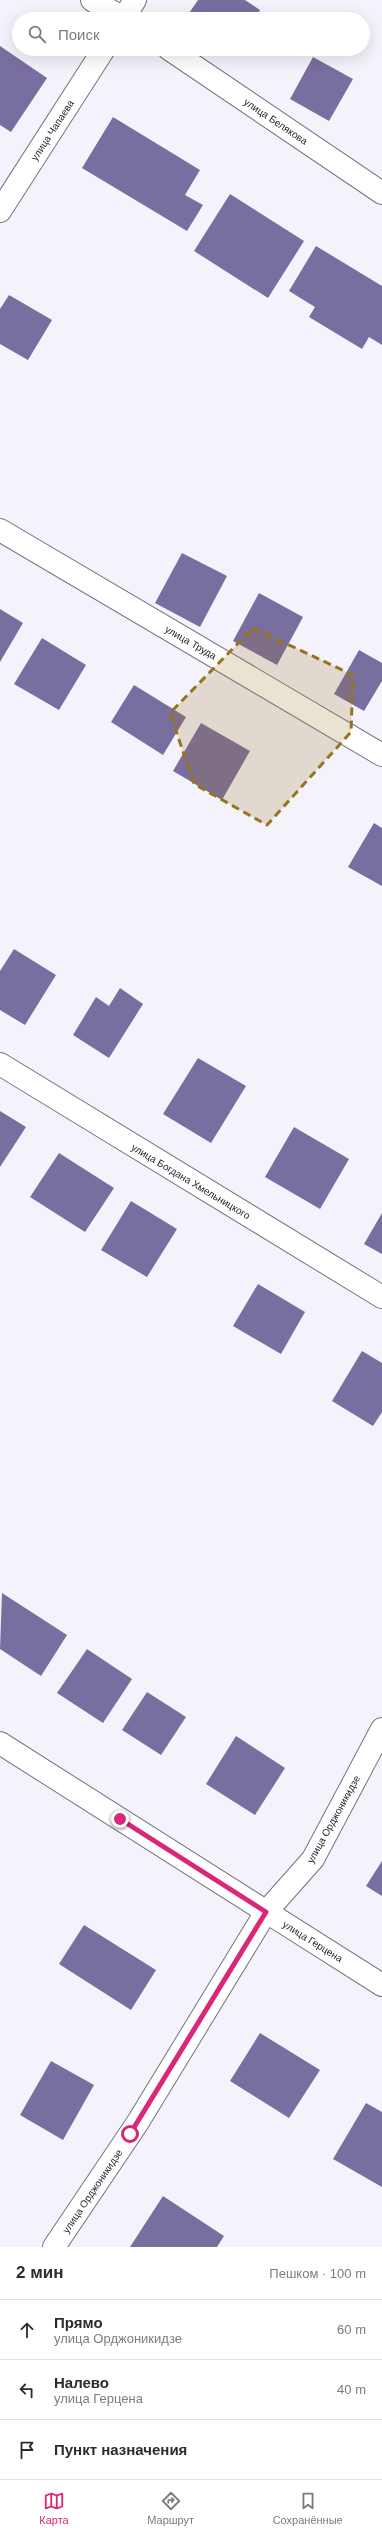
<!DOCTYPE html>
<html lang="ru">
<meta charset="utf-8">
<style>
body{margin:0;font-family:Arial,sans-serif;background:#f2f2f3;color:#2b2b33}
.stop{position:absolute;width:12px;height:12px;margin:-9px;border:3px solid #db2777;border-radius:50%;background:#fff}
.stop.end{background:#db2777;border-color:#fff;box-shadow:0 1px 4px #0008}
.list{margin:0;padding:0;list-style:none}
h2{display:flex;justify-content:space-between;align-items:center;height:52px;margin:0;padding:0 16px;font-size:17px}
h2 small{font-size:13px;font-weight:400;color:#7c7c81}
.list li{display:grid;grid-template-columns:26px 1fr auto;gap:12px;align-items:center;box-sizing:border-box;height:60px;padding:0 16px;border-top:1px solid #e1e1e2}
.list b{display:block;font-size:15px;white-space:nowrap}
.list p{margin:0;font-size:13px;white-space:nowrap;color:#7c7c81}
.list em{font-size:13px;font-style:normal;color:#7c7c81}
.icon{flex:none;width:22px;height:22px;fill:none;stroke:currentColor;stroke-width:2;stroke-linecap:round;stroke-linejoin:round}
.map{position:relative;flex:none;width:382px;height:2247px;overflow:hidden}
.search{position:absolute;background:#fff;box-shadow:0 4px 16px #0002;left:12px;right:12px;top:12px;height:44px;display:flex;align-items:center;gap:10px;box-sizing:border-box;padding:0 14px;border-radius:22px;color:#7c7c81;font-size:15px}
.sheet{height:232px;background:#fff}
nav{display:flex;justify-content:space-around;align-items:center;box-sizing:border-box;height:56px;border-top:1px solid #e1e1e2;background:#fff;font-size:11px;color:#7c7c81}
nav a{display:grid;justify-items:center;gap:2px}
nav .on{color:#db2777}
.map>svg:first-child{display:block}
.building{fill:#796ea0}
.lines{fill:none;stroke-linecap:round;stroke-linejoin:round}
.minor-casing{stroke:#757285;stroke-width:24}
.tertiary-casing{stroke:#757285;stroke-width:24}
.minor{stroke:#fff;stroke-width:22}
.tertiary{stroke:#fff;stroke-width:22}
.route{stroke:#db2777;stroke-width:5}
.marked{fill:#98731d;fill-opacity:0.2;stroke:#98731d;stroke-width:3;stroke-dasharray:8 5;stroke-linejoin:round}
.labels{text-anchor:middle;stroke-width:3;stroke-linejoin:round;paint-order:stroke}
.street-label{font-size:10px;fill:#201f27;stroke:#fff}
</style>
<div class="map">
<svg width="382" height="2247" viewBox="0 0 382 2247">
<rect width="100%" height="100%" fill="#f4f3fc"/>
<path class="building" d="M198 0H245L260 10 254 19H185Z
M0 46 47 78 11 132 0 125Z
M217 49H233L228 56Z
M313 57 353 79 329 121 290 99Z
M113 117 200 170 185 195 203 205 187 231 82 168Z
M230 194 304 241 268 298 194 251Z
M316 246 382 286V345L369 337 362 349 309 317 315 307 289 291Z
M9 295 52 320 28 360 0 344V309Z
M182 553 227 576 200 627 155 603Z
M259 593 303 617 277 665 233 641Z
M0 609 23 623 0 662Z
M42 638 86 665 59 710 14 684Z
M359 650 382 663V681L364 711 334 694Z
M134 685 186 717 163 755 111 722Z
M201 723 250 751 222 800 173 771Z
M374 823 382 828V886L348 867Z
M14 949 56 975 25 1025 0 1010V971Z
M120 988 143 1004 109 1058 73 1035 96 997 109 1006Z
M198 1058 246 1086 211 1143 163 1114Z
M0 1111 26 1127 0 1167Z
M294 1127 349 1159 320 1209 265 1177Z
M59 1153 114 1188 85 1232 30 1197Z
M131 1201 177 1229 147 1277 101 1250Z
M382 1213V1254L364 1244Z
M258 1284 305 1312 281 1354 233 1326Z
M362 1351 382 1363V1412L373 1426 332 1401Z
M2 1593 67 1635 41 1676 0 1649Z
M87 1649 132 1679 103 1723 57 1693Z
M147 1692 186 1717 161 1755 122 1730Z
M236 1736 285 1768 255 1815 206 1784Z
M382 1861V1896L366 1886Z
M84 1925 156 1970 131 2010 59 1964Z
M260 2033 320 2070 289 2118 230 2081Z
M51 2061 94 2085 63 2140 20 2115Z
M366 2103 382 2112V2187L333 2159Z
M163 2196 224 2236 217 2247H130Z"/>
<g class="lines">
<defs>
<path id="minor" d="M92 0 125 19
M123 19 135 0
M169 49 382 193
M0 211 104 49
M0 530 382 755
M0 1064 382 1297
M54 2247 138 2122 266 1912 313 1859 382 1729"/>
<path id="tertiary" d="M0 1743 382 1985"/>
</defs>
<use href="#minor" class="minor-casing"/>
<use href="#tertiary" class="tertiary-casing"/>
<use href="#minor" class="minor"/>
<use href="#tertiary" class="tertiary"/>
</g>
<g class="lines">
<path class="route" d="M120 1819 266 1912 130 2134"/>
</g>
<path class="marked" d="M253 628 353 675 351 732 267 825 194 784 170 713Z"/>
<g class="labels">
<g class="street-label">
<text transform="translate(276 121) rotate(34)" y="4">улица Белякова</text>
<text transform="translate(52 130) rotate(-57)" y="4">улица Чапаева</text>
<text transform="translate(191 642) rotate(30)" y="4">улица Труда</text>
<text transform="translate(191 1181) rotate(31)" y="4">улица Богдана Хмельницкого</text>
<text transform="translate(333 1819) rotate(-61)" y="4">улица Орджоникидзе</text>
<text transform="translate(313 1941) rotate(32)" y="4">улица Герцена</text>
<text transform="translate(92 2191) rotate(-56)" y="4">улица Орджоникидзе</text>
</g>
</g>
</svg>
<div class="stop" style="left:130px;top:2134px"></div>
<div class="stop end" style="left:120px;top:1819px"></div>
<div class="search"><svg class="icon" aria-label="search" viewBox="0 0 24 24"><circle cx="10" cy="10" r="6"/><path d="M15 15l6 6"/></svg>Поиск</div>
</div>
<section class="sheet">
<h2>2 мин<small>Пешком · 100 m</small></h2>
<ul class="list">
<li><svg class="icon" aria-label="ahead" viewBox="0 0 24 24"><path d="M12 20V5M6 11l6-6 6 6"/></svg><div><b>Прямо</b><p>улица Орджоникидзе</p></div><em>60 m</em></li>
<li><svg class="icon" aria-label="left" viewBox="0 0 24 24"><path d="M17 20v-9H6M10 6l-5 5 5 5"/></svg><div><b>Налево</b><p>улица Герцена</p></div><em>40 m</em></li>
<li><svg class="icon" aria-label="arrive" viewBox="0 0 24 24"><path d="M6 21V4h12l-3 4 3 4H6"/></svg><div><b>Пункт назначения</b></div></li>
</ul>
</section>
<nav>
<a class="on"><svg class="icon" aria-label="map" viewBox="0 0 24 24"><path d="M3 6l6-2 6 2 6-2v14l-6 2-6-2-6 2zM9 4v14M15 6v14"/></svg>Карта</a>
<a><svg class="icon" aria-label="directions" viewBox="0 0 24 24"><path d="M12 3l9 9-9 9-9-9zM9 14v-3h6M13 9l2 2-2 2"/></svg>Маршрут</a>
<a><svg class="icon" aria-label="saved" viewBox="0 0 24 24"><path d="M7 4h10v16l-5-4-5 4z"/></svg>Сохранённые</a>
</nav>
